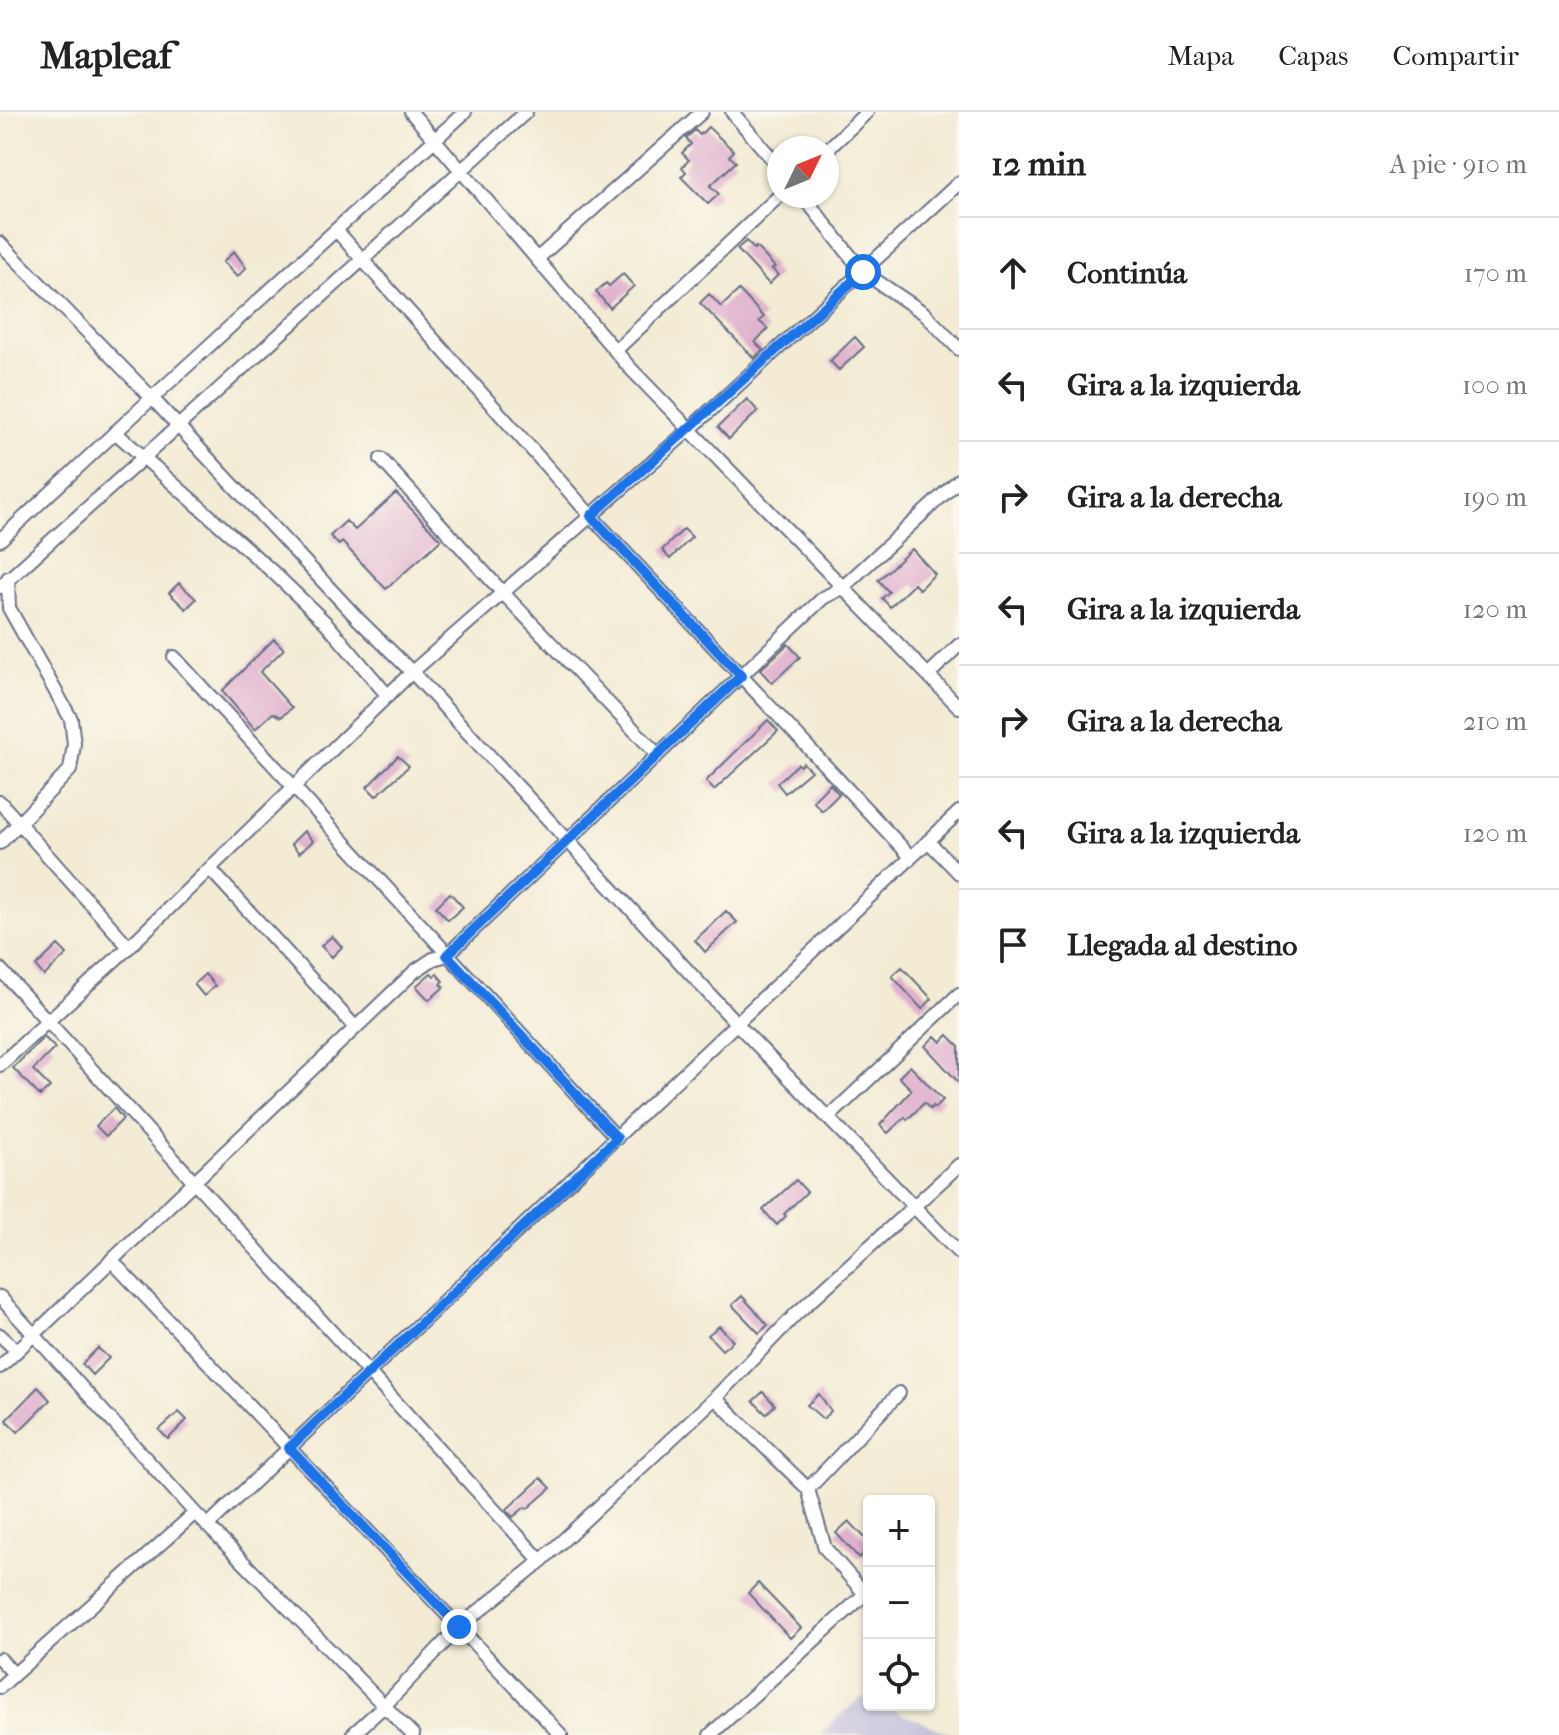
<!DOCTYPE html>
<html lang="es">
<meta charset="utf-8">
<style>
body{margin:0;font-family:"IM FELL French Canon",serif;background:#f6f6f6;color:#222}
.controls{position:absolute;right:24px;bottom:24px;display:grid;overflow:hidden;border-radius:8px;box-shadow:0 2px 6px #0004}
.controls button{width:72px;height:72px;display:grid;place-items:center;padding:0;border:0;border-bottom:2px solid #e0e0e0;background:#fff;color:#222;font:40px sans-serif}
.compass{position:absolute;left:767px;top:24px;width:72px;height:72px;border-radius:50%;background:#fff;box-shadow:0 2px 6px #0004;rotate:47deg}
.stop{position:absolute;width:24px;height:24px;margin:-18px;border:6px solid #1a73e8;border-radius:50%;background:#fff}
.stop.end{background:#1a73e8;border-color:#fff;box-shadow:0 2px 8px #0008}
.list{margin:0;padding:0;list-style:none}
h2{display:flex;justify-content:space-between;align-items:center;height:104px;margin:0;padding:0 32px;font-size:34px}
h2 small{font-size:26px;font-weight:400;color:#767676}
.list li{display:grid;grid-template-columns:52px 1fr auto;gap:24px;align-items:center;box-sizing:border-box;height:112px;padding:0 32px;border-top:2px solid #e0e0e0}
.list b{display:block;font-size:30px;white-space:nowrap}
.list em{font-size:26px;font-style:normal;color:#767676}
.icon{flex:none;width:44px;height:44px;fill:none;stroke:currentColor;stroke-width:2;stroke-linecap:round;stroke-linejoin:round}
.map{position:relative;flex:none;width:959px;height:1623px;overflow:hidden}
header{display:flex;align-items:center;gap:48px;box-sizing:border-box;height:112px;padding:0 40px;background:#fff;border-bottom:2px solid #e0e0e0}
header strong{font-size:38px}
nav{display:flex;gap:44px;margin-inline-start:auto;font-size:28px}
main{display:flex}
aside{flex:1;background:#fff}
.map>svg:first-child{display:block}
.industrial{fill:#c4c0db}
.building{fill:#e0b0cd}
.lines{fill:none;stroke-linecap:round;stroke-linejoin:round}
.street-casing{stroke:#677187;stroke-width:16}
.street{stroke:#fff;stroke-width:12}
.route{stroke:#1a73e8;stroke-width:10}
</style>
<header>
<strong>Mapleaf</strong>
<nav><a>Mapa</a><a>Capas</a><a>Compartir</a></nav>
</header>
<main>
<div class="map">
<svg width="959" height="1623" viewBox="0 0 959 1623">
<rect width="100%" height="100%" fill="#fbf7ec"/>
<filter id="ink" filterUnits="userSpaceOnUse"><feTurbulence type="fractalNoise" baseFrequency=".0125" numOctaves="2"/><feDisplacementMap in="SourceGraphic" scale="16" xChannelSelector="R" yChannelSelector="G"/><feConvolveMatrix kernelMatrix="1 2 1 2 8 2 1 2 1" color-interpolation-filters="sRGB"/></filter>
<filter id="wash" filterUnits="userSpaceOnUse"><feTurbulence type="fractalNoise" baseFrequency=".006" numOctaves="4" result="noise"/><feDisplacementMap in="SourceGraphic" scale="32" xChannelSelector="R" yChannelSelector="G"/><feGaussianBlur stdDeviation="1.8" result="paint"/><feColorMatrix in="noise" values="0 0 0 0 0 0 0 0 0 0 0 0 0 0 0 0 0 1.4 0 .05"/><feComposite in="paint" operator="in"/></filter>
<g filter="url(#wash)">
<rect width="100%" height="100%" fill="#f3ebd4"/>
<path class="industrial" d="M861 1585 869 1589V1593H880L954 1623H819Z"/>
<g id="blocks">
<path class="building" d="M708 15 734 39 729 44 736 50 710 74 719 82 708 92 681 65 686 60 682 55 689 48 682 41 691 32 686 26 695 18 700 23Z
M746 129 754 137 756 135 775 155 772 157 778 163 769 172 737 137Z
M234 139 246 156 237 165 223 150Z
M623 162 634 174 610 196 596 180 606 171 609 174Z
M739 178 764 205 759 209 768 217 755 230 763 238 754 246 700 191 709 182 721 195Z
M855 225 864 235 839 258 830 249Z
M747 287 758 299 729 327 718 315Z
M396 381 441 428 386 477 342 430 339 433 330 424 346 409 355 418Z
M684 417 692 425 670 447 662 438Z
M912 437 935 462 919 477 914 472 890 495 882 486 889 480 878 468Z
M179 471 196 487 186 497 169 481Z
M274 527 284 537 260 560 292 596 281 605 273 601 255 617 222 579Z
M788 532 800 545 772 571 760 558Z
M768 608 778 619 714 678 706 669Z
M398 644 409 654 376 684 367 675Z
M803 651 811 659 785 681 777 671 798 652 800 654Z
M830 672 839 682 822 699 813 689Z
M304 719 313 729 299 741 291 732Z
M450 781 463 795 448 808 436 795Z
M726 799 737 810 705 840 695 828Z
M332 824 342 835 332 845 321 834Z
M58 833 67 842 44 864 36 854Z
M902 855 932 887 922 897 892 864Z
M431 861 434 864 437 862 443 869 441 872 444 875 429 888 416 874Z
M205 862 215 874 204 884 194 872Z
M948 923 959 934V971L925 934 935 924 941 930Z
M44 925 55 936 33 958 50 975 40 984 13 956Z
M910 954 943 988 935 996 933 994 930 997 924 991 907 1008 905 1005 888 1021 880 1013 912 978 899 965Z
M114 996 123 1007 106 1024 96 1014Z
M796 1068 807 1080 784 1102 786 1104 777 1113 763 1098Z
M742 1184 768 1213 759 1221 732 1193Z
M719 1214 733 1229 722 1238 708 1223Z
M98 1236 109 1246 92 1263 82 1252Z
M38 1275 50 1288 18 1320 6 1308Z
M763 1280 775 1293 766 1302 753 1289Z
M819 1282 831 1299 823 1307 807 1293Z
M179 1300 187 1308 168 1327 159 1318Z
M541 1366 551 1376 527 1397 525 1395 513 1405 506 1398Z
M849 1409 869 1430V1437L859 1446 836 1421Z
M758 1471 801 1516 790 1526 748 1481Z"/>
</g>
</g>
<g filter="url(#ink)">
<use href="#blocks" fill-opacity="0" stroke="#677187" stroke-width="2"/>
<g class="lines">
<defs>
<path id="street" d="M411 0 630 256 959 595
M732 0 779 55
M827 38 867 0
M803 84 863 160 924 201 959 237
M337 119 591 404 911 745
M0 131 152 286 359 508 412 560 737 912 959 1141
M538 146 702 0
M616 238 779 84
M115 320 274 461 327 512 388 584
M381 347 503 481 657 642
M0 428 152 286 465 0
M0 475 526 0
M174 545 617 1026
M928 563 959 533
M0 690 129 835
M928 729 959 761
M0 731 70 658 74 632 71 607 9 496 8 466
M210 757 355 915
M0 857 541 1449
M0 953 129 835 412 560 689 318 959 71
M828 1006 959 882
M111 1148 561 1623
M0 1185 195 1401 413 1623
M0 1223 17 1239
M0 1255 415 859 433 847 447 843 823 486 842 476 959 368
M808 1377 899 1281
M207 1414 959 700
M0 1547 14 1562
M0 1575 195 1401
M352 1623 384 1594 459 1515 541 1449 715 1286 796 1202 959 1053
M710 1623 865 1482 825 1436 808 1377 715 1286"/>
</defs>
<use href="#street" class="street-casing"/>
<use href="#street" class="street"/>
</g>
</g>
<g class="lines" filter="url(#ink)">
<path class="route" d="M459 1515 289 1336 617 1026 447 843 741 564 591 404 863 160"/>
</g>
</svg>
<div class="controls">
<button>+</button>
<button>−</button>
<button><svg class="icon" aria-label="locate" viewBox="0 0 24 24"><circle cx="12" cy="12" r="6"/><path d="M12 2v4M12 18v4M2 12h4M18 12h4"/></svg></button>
</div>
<svg class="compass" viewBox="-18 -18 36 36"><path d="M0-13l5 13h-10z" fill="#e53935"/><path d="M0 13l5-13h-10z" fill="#767676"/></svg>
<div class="stop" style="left:863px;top:160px"></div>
<div class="stop end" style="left:459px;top:1515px"></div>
</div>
<aside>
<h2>12 min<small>A pie · 910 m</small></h2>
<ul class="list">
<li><svg class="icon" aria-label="ahead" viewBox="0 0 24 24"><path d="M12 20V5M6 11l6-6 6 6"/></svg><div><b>Continúa</b></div><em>170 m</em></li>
<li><svg class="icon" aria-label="left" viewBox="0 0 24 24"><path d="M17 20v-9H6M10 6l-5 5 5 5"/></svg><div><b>Gira a la izquierda</b></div><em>100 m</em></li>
<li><svg class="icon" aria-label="right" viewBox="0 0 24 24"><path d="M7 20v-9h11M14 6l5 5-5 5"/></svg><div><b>Gira a la derecha</b></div><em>190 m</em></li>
<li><svg class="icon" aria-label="left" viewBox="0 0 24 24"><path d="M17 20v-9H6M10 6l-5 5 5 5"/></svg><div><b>Gira a la izquierda</b></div><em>120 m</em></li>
<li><svg class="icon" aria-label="right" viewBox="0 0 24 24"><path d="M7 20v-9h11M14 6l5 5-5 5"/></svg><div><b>Gira a la derecha</b></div><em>210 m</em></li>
<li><svg class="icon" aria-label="left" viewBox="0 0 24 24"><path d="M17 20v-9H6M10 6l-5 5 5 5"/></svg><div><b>Gira a la izquierda</b></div><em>120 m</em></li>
<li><svg class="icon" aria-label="arrive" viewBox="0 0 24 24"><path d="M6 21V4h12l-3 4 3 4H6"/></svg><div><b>Llegada al destino</b></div></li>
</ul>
</aside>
</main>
